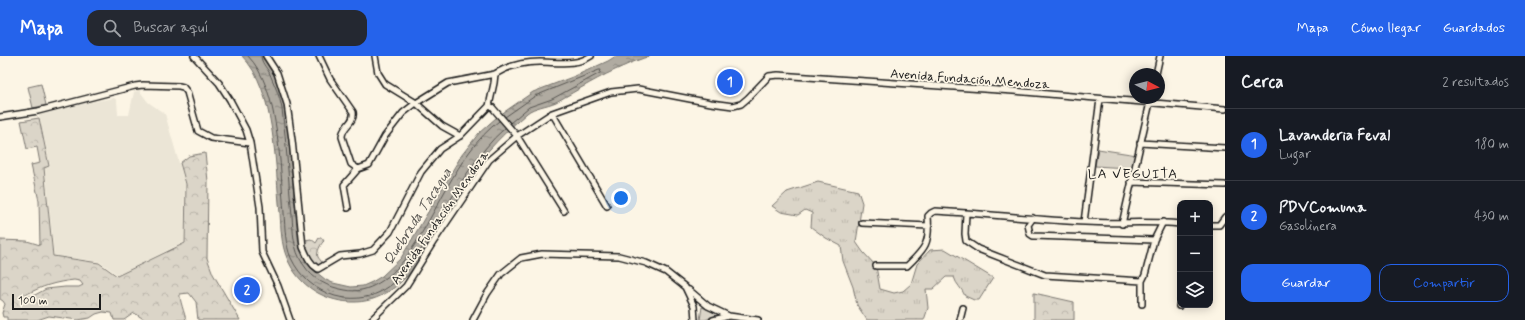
<!DOCTYPE html>
<html lang="es">
<meta charset="utf-8">
<style>
body{margin:0;font-family:Mynerve,sans-serif;background:#242831;color:#f1f3f6}
.controls{position:absolute;right:12px;bottom:12px;display:grid;overflow:hidden;border-radius:8px;box-shadow:0 2px 10px #0003}
.controls button{width:36px;height:36px;display:grid;place-items:center;padding:0;border:0;border-bottom:1px solid #363941;background:#171b24;color:#f1f3f6;font:20px sans-serif}
.compass{position:absolute;left:1129px;top:12px;width:36px;height:36px;border-radius:50%;background:#171b24;box-shadow:0 2px 10px #0003;rotate:97deg}
.scale{position:absolute;left:12px;bottom:10px;width:89px;box-sizing:border-box;padding-left:4px;border:2px solid #1c1c1c;border-top:0;font-size:11px;line-height:14px;white-space:nowrap;color:#1c1c1c;-webkit-text-stroke:3px #fcf5e5;paint-order:stroke}
.you{position:absolute;left:621px;top:142px;width:14px;height:14px;margin:-10px;border:3px solid #fff;border-radius:50%;background:#1a73e8;box-shadow:0 0 0 6px #1a73e833}
.badge{display:grid;place-items:center;width:26px;height:26px;border-radius:50%;background:#2563eb;color:#fff;font-size:13px;font-weight:700}
.pin{position:absolute;translate:-50% -50%;border:2px solid #fff;box-shadow:0 1px 4px #0006}
.list{margin:0;padding:0;list-style:none}
h2{display:flex;justify-content:space-between;align-items:center;height:52px;margin:0;padding:0 16px;font-size:17px}
h2 small{font-size:13px;font-weight:400;color:#9ea1a6}
.list li{display:grid;grid-template-columns:26px 1fr auto;gap:12px;align-items:center;box-sizing:border-box;height:72px;padding:0 16px;border-top:1px solid #363941}
.list b{display:block;font-size:15px;white-space:nowrap}
.list p{margin:0;font-size:13px;white-space:nowrap;color:#9ea1a6}
.list em{font-size:13px;font-style:normal;color:#9ea1a6}
.actions{display:flex;gap:8px;padding:12px 16px}
.actions a{flex:1;padding:9px 0;border:1px solid #2563eb;border-radius:12px;text-align:center;font-size:14px;color:#2563eb}
.actions .main{background:#2563eb;color:#fff}
.icon{flex:none;width:22px;height:22px;fill:none;stroke:currentColor;stroke-width:2;stroke-linecap:round;stroke-linejoin:round}
.map{position:relative;flex:none;width:1225px;height:264px;overflow:hidden}
header{display:flex;align-items:center;gap:24px;box-sizing:border-box;height:56px;padding:0 20px;background:#2563eb;color:#fff}
header strong{font-size:19px}
nav{display:flex;gap:22px;margin-inline-start:auto;font-size:14px}
.search{width:280px;height:36px;background:#242831;display:flex;align-items:center;gap:10px;box-sizing:border-box;padding:0 14px;border-radius:12px;color:#9ea1a6;font-size:15px}
main{display:flex}
aside{flex:1;background:#171b24}
.map>svg:first-child{display:block}
.built{fill:#ebe5d6}
.grass{fill:url(#grass-tufts);stroke:#7c7872}
.forest{fill:url(#forest-crowns);stroke:#7c7872;fill-rule:evenodd}
.park{fill:#dbd5c8;stroke:#7c7872}
.water{fill:url(#water-ripples);stroke:#75726c}
.lines{fill:none;stroke-linecap:round;stroke-linejoin:round}
.shore{stroke:#575551;stroke-width:1}
.street-casing{stroke:#1c1c1c;stroke-width:8}
.street{stroke:#fcf5e5;stroke-width:5}
.labels{text-anchor:middle;stroke-width:3.5;stroke-linejoin:round;paint-order:stroke}
.street-label{font-size:13px;fill:#1c1c1c;stroke:#fcf5e5}
.neighbourhood-label{font-size:14px;letter-spacing:1px;fill:#1c1c1c;stroke:#fcf5e5}
.water-label{font-size:14px;font-style:italic;fill:#575551;stroke:#fcf5e5}
</style>
<header>
<strong>Mapa</strong>
<div class="search"><svg class="icon" aria-label="search" viewBox="0 0 24 24"><circle cx="10" cy="10" r="6"/><path d="M15 15l6 6"/></svg>Buscar aquí</div>
<nav><a>Mapa</a><a>Cómo llegar</a><a>Guardados</a></nav>
</header>
<main>
<div class="map">
<svg width="1225" height="264" viewBox="0 0 1225 264">
<defs>
<pattern id="grass-tufts" width="24" height="20" patternUnits="userSpaceOnUse"><rect width="24" height="20" fill="#dbd5c8"/><path d="M3 7l-1-3M5 7V3M7 7l1-3M15 17l-1-3M17 17v-4M19 17l1-3" fill="none" stroke="#bbb6ab"/></pattern>
<pattern id="forest-crowns" width="20" height="18" patternUnits="userSpaceOnUse"><rect width="20" height="18" fill="#dbd5c8"/><path d="M2 6a3 3 0 1 1 6 0M12 15a3 3 0 1 1 6 0" fill="none" stroke="#bbb6ab"/></pattern>
<pattern id="water-ripples" width="26" height="14" patternUnits="userSpaceOnUse"><rect width="26" height="14" fill="#b0aba1"/><path d="M2 4q2-2 4 0t4 0M15 11q2-2 4 0t4 0" fill="none" stroke="#8e8a82"/></pattern>
</defs>
<rect width="100%" height="100%" fill="#fcf5e5"/>
<filter id="ink" filterUnits="userSpaceOnUse"><feTurbulence type="fractalNoise" baseFrequency=".025" numOctaves="2"/><feDisplacementMap in="SourceGraphic" scale="8" xChannelSelector="R" yChannelSelector="G"/><feConvolveMatrix kernelMatrix="1 2 1 2 8 2 1 2 1" color-interpolation-filters="sRGB"/></filter>
<g filter="url(#ink)">
<path class="built" d="M139 34 148 46 165 58 185 128 184 186 118 219 100 206 54 200 45 112 50 110 39 59 89 46 114 42 117 44 118 59H129L134 36Z"/>
<path class="grass" d="M818 126 858 135 862 147 856 186 863 196 876 210 880 233 894 237 903 235 911 228 917 208 930 194 945 193 993 222 979 244H974L965 240C962 232 956 229 954 221H946L933 233H926L928 252 924 264H867L857 249 853 231 843 205 841 190 826 182 811 171 812 157 805 154 798 159 781 156 772 150 787 136Z"/>
<path class="forest" d="M39 62 49 110 44 112 53 200 99 207 117 220 185 187 186 128 180 107 189 100 205 97 208 125 207 202 213 218 240 264H198L196 246 189 237 180 238C179 243 185 258 186 264H145L136 258 134 257 124 264H114L112 257 103 256 96 258 90 262 78 264 49 260 37 264H7V261H3L2 257 5 248 3 245 0 243V184L27 185 40 189 39 145 31 109 40 107 37 91 27 93 21 65ZM74 224 80 225 83 229 79 231H65L46 233 35 239 26 241 25 240V239C42 230 56 226 74 224Z
M319 182H322L324 185C321 187 316 197 318 201 319 203 321 204 322 207L321 209 314 208 304 187 305 184 311 183 316 187Z
M1034 237 1074 246V264H1034Z"/>
<path class="park" d="M41 28 46 49 33 52 28 31Z
M1098 93 1137 99 1133 114 1127 112 1095 110Z
M702 251 719 258 705 264H700Z"/>
<path class="water" d="M242 0H264C273 16 281 33 286 51L298 182 300 193 306 206 311 212 326 224 333 227 351 231 363 230 372 226 382 220 401 202 461 100 479 77 497 61 533 36 575 20 608 5 616 0H650C641 3 632 6 624 10 600 20 578 34 556 46 547 50 534 51 527 57 510 72 494 87 480 105 475 111 472 119 467 126 451 150 437 175 422 200 407 224 385 245 356 246 326 247 298 230 287 202 281 188 281 172 280 157 275 111 276 34 242 0Z"/>
<g class="lines">
<path class="shore" d="M248 0C280 32 280 113 284 157 285 172 285 188 291 202 300 221 315 234 335 240 350 244 366 243 380 236 407 222 420 195 435 170 455 137 476 97 505 72
M261 0C261 6 266 11 269 16 274 28 280 40 282 53 287 88 288 124 292 159 293 175 293 194 303 208 313 224 328 231 345 234 368 239 391 221 404 204 438 159 454 100 499 65
M505 61 535 40 599 14H601L600 17 552 43 529 51 510 67"/>
<defs>
<path id="street" d="M194 0 219 27 230 44 246 74 250 87 260 151 262 196 278 230 290 264
M266 0 277 17 287 48 292 84 303 191C307 200 310 208 318 213L340 200 360 198 373 194 390 176 421 116 440 93 460 80 489 50 494 27 495 18C508 10 524 6 540 6 557 6 576 10 591 0
M319 0 330 23 353 56C355 67 342 70 342 81L351 108 358 113
M375 0 378 17 385 28 416 47 442 70 460 80
M1156 18 1160 0
M489 50 492 51 517 80 564 155
M552 57 607 150
M0 61 38 55 135 30 143 29 179 30 183 31 187 36 198 75 211 82 250 87
M1140 87 1225 92
M1131 126 1225 129
M348 152 344 129 358 113 369 109 385 80 403 57 416 47 448 27 495 18
M1033 162 1028 169 1030 178 1033 180 1154 184
M1084 166 1100 43
M1163 166 1154 184 1145 219 1142 225 1045 219 978 193 966 185 965 178 966 157C1006 160 1046 164 1085 166 1117 168 1149 165 1180 168
M862 167 929 170
M1122 168 1151 42
M1210 169H1219L1225 161
M876 210H907C926 192 930 187 928 160L931 157 935 155 966 157
M689 234 708 250 729 260
M1142 248V225
M1179 250 1180 246
M371 264 406 230 434 185 489 104 517 80 552 57 611 36 638 33 711 47 733 50 741 48 748 42 769 20 778 19 1013 35 1225 53
M473 264 487 238 501 218 521 202 542 198 619 200 646 207 666 216 685 231 694 250 695 264
M713 264 729 260 758 264
M960 264 963 252"/>
</defs>
<use href="#street" class="street-casing"/>
<use href="#street" class="street"/>
</g>
</g>
<g class="labels">
<g class="street-label">
<text transform="translate(970 22) rotate(4)" y="5">Avenida Fundación Mendoza</text>
<text transform="translate(439 161) rotate(-55)" y="5">Avenida Fundación Mendoza</text>
</g>
<g class="neighbourhood-label">
<text x="1133" y="122">LA VEGUITA</text>
</g>
<g class="water-label">
<text transform="translate(417 160) rotate(-57)" y="5">Quebrada Tacagua</text>
</g>
</g>
</svg>
<div class="controls">
<button>+</button>
<button>−</button>
<button><svg class="icon" aria-label="layers" viewBox="0 0 24 24"><path d="M12 4l9 5-9 5-9-5zM3 14l9 5 9-5"/></svg></button>
</div>
<svg class="compass" viewBox="-18 -18 36 36"><path d="M0-13l5 13h-10z" fill="#e53935"/><path d="M0 13l5-13h-10z" fill="#9ea1a6"/></svg>
<div class="scale">100 m</div>
<div class="you"></div>
<div class="pin badge" style="left:730px;top:26px">1</div>
<div class="pin badge" style="left:247px;top:234px">2</div>
</div>
<aside>
<h2>Cerca<small>2 resultados</small></h2>
<ul class="list">
<li><span class="badge">1</span><div><b>Lavanderia Feval</b><p>Lugar</p></div><em>180 m</em></li>
<li><span class="badge">2</span><div><b>PDVComuna</b><p>Gasolinera</p></div><em>430 m</em></li>
</ul>
<div class="actions"><a class="main">Guardar</a><a>Compartir</a></div>
</aside>
</main>
